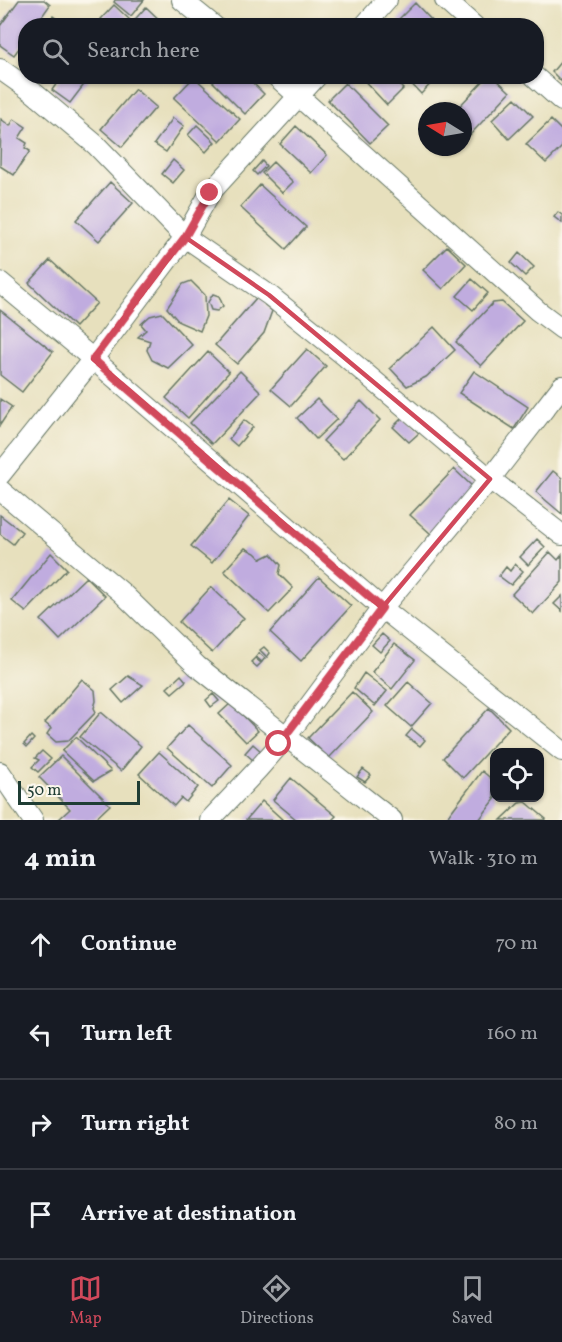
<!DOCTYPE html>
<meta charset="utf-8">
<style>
body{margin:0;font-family:Vollkorn,serif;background:#20242c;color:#f1f3f6}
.controls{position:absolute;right:18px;bottom:18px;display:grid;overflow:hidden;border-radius:12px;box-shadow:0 2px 4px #0004}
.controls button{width:54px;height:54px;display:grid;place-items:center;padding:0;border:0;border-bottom:2px solid #363941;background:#171b24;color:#f1f3f6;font:30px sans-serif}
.compass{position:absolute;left:418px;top:102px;width:54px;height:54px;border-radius:50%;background:#171b24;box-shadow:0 2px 4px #0004;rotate:281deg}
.scale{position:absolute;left:18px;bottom:15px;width:122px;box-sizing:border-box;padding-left:6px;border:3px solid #1f3d34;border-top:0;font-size:16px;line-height:21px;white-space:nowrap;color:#1f3d34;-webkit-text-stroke:4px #fbf7ec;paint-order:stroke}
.stop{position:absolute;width:18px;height:18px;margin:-14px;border:4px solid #d1495b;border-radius:50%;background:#fff}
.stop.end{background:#d1495b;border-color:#fff;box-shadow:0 2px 6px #0008}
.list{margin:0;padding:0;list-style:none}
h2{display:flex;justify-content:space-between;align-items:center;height:78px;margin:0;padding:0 24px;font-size:26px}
h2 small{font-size:20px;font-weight:400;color:#9ea1a6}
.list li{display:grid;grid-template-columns:39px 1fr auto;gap:18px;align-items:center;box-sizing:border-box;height:90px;padding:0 24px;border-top:2px solid #363941}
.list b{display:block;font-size:22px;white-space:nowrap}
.list em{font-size:20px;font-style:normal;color:#9ea1a6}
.icon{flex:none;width:33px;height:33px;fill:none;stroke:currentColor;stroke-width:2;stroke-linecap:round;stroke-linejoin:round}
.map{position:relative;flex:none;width:562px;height:820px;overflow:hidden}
.search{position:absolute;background:#171b24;box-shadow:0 2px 4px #0004;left:18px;right:18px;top:18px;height:66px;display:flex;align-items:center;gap:15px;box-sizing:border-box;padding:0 21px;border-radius:24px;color:#9ea1a6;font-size:22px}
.sheet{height:438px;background:#171b24}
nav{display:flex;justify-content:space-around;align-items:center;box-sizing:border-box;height:84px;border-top:2px solid #363941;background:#171b24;font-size:16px;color:#9ea1a6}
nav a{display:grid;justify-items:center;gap:3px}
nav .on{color:#d1495b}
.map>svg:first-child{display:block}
.building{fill:#c0acdf}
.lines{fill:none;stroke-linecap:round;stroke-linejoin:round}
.minor-casing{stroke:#657664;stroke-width:22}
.minor{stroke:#fff;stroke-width:20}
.route{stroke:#d1495b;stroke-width:8}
.marked{fill:none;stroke:#d1495b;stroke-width:4.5;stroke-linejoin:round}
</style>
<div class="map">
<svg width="562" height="820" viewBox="0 0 562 820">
<rect width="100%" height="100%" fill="#fbf7ec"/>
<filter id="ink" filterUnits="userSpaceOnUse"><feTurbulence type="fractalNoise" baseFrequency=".0167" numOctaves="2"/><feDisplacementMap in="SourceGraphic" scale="12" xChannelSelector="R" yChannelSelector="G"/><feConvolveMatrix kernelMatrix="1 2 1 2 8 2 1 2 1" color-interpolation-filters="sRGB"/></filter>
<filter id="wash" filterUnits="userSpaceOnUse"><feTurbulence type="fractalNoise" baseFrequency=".008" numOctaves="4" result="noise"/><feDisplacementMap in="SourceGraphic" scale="24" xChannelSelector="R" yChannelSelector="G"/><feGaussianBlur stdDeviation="1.35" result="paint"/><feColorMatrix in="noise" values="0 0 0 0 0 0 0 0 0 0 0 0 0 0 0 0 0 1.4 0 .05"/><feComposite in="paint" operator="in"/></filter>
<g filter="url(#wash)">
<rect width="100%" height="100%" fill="#e7e0bd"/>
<g id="blocks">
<path class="building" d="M19 0H44L50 5 35 26H26V39L14 55 0 45V26Z
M115 0H144L131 16 114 2Z
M415 3 437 26H403L398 20Z
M114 5 130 20 126 26H107L101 19Z
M146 7 166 26H129Z
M53 16 67 26H46Z
M562 60V82L552 72Z
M62 76H87L89 78 70 103 52 90Z
M207 76H246L264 94 245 114Z
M360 76H391L403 89 387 105Z
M404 76H438L421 94Z
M488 76H493L510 92 469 136 463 130V111H455Z
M194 77 240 119 220 141 174 98Z
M345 83 388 126 370 143 328 100Z
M135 89 156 107 122 147 101 129Z
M515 98 533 116 509 139 492 120Z
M173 118 184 126 166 152 154 144Z
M1 119 10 126 14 119 26 127 19 138 27 143 25 148 30 151 14 175 0 166Z
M551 120 562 131V147L546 163 526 144Z
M197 125 215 142 206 152 188 135Z
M296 126 327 155 311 173 280 144Z
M173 160 184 170 173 183 162 174Z
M262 161 266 166 257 175 253 171Z
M273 162 293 182 282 193 262 173Z
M110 182 133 203 99 241 76 220Z
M260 185 306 227 286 249 240 207Z
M558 212 562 215V223L554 217Z
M447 246 466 264 443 289 423 270Z
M519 253 534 267 525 276 511 263Z
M50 260 97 303 75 327 29 283Z
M472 279 488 293 473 310 457 296Z
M191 281 205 295 206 316 200 331 179 322 167 308 183 284Z
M213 294 219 296 223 306 217 311 211 310 208 302Z
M257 297 267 301 265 305 272 311 264 333 237 364 215 345Z
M502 302 523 321 481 366 456 342 493 303Z
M0 310 53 352 22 392 0 375Z
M162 313 192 345 168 368 152 360 147 350 150 341 138 337 146 330 141 324 150 316Z
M434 327 455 350 426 377 407 386 390 368Z
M307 349 326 366 291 406 271 389Z
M208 352 229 372 188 418 166 398Z
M240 371 261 392 212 444 190 423Z
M474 371 528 407 514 429 459 393Z
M0 399 12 407 0 425Z
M317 399 337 419 316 439 297 418Z
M361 401 380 420 343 459 323 441Z
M403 417 419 433 409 442 393 427Z
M244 420 253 427 237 446 229 439Z
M454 469 474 488 431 534 410 515Z
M553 471 562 478V514L536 492Z
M229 500 249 516 212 563 191 546Z
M0 515 22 532 13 544 0 534Z
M537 539 545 547 528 565 520 557Z
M245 548 255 553 261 559 271 554 281 565 279 574 293 588 269 613 224 571Z
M550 552 558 560 562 555V582L533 614 512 594Z
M51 553 67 569 26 612 12 601Z
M515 564 523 571 511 585 499 576 506 567 510 571Z
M86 577 105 596 60 640 41 620Z
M319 577 351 606 301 661 270 632Z
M211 587 244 618 212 653 179 622Z
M562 596V611L554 604Z
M382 634 390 641 380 652 372 645Z
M394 644 415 660 392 689 372 672Z
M264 647 270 653 267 657 260 650Z
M259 653 265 658 262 662 256 657Z
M255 658 261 663 257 667 251 662Z
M364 673 387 691 375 706 354 688Z
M181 675 186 681 172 693 167 688Z
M128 676 143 685 123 703 112 690Z
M82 679 95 690 96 701 94 708 96 712 68 741 56 742 47 734 51 728 45 723Z
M408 682 432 703 411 727 387 706Z
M352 692 373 712 329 758 308 738Z
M213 694 219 701 211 707 206 700Z
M231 703 258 731 246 742 219 714Z
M489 708 509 728 463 778 443 758Z
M101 712 141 746 121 771 80 737Z
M188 725 232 765 212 788 167 748Z
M412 729 425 740 420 746 406 736Z
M31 736 34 739 27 747 24 744Z
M76 737 111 771 94 781 62 751Z
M253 744 262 752 254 761 245 753Z
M42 751 51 759 38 772 32 767 39 760 35 758Z
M159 752 198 787 186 802 181 798 174 806 139 774Z
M61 756 110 805 94 820H58L70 809 39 777Z
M363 769 371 775 365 782 357 777Z
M482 771 494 781V798H496L479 820H452L448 816Z
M291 778 336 816 332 820H297L273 800Z
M262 801 283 820H246Z
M526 802 546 819 545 820H501L519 803Z"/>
</g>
</g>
<g filter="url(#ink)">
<use href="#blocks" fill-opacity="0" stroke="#657664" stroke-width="1.5"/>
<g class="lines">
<defs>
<path id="minor" d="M182 0 214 26
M445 0 474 26
M364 26 387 0
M0 69 34 93 96 145 185 237 269 295 346 357 490 479 562 535
M276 76 538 311 562 329
M534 76 562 101
M0 282 93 359 382 608 562 751
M0 475 93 359 185 237 210 193 317 76
M0 490 121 592 197 666 392 820
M0 772 33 820
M210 820 258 769 286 737 382 608 490 479 562 386"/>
</defs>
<use href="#minor" class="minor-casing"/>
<use href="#minor" class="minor"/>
</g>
</g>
<g class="lines" filter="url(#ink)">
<path class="route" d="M210 193 185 237 93 359 382 608 279 744"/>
</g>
<path class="marked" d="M185 237 269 295 490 479 382 608 93 359Z"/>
</svg>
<div class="controls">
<button><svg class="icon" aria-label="locate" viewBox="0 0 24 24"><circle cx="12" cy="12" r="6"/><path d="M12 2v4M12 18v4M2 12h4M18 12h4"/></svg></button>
</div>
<svg class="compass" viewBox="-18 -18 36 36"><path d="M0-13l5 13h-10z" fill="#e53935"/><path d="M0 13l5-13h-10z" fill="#9ea1a6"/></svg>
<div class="scale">50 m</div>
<div class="stop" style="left:279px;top:744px"></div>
<div class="stop end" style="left:210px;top:193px"></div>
<div class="search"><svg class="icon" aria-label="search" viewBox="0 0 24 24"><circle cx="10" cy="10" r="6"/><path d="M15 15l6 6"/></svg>Search here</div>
</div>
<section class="sheet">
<h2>4 min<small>Walk · 310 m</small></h2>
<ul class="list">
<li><svg class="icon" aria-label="ahead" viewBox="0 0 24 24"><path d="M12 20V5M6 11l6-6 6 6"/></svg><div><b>Continue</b></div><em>70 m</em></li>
<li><svg class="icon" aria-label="left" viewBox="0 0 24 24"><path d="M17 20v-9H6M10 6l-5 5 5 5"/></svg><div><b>Turn left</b></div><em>160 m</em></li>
<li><svg class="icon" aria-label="right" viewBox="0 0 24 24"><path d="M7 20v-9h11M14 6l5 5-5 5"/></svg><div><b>Turn right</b></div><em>80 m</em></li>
<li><svg class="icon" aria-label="arrive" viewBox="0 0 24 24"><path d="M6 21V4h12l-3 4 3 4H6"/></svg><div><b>Arrive at destination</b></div></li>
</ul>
</section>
<nav>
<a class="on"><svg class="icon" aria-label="map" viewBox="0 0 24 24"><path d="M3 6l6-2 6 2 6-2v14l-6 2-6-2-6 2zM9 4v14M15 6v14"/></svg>Map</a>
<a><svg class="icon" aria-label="directions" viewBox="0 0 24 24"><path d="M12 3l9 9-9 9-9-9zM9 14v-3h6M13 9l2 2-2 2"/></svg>Directions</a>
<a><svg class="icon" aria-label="saved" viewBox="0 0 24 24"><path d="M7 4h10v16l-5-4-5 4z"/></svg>Saved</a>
</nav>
